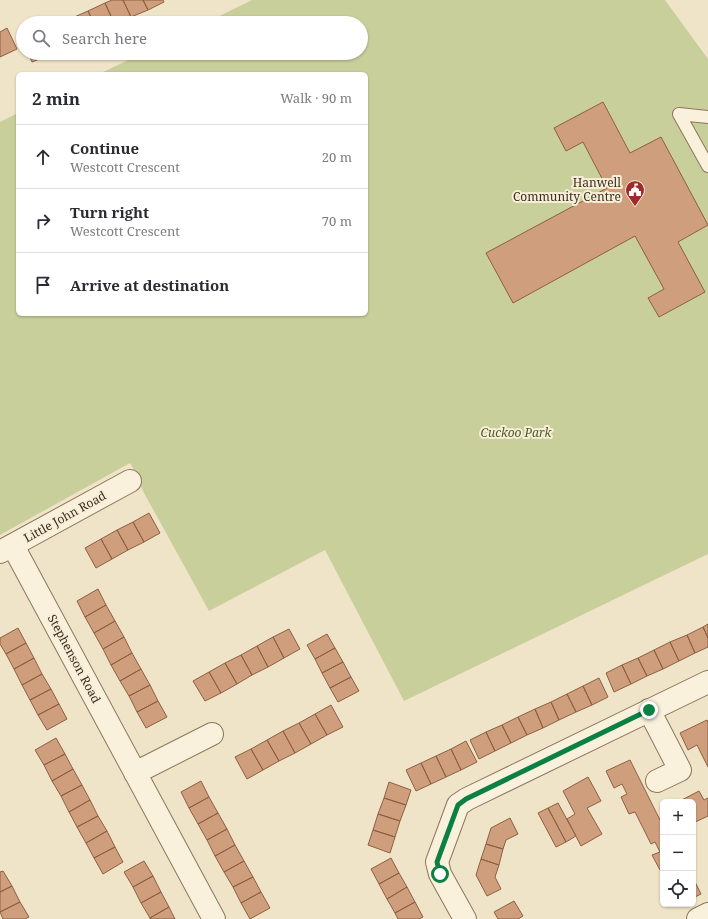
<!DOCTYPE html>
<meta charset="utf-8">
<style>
body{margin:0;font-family:"Noto Serif",serif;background:#f7f7f7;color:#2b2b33}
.controls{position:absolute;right:12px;bottom:12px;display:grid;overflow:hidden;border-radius:6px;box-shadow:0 1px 3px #0004}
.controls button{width:36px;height:36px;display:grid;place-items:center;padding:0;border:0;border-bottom:1px solid #e1e1e2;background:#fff;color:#2b2b33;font:20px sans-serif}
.stop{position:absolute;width:12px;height:12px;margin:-9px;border:3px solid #0b8043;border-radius:50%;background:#fff}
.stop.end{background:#0b8043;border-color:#fff;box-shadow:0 1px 4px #0008}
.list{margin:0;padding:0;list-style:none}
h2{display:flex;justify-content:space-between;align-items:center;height:52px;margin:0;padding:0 16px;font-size:17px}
h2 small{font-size:13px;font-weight:400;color:#7c7c81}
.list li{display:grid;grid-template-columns:26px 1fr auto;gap:12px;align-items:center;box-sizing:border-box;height:64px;padding:0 16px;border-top:1px solid #e1e1e2}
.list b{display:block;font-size:15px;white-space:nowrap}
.list p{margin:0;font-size:13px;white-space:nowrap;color:#7c7c81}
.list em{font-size:13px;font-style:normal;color:#7c7c81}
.icon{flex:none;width:22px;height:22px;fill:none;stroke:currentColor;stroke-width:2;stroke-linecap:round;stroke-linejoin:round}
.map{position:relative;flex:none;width:708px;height:919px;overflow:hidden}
.search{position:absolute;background:#fff;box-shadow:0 1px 3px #0004;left:16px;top:16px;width:352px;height:44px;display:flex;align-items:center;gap:10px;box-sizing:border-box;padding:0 14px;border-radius:22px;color:#7c7c81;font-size:15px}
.panel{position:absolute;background:#fff;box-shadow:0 1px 3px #0004;left:16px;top:72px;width:352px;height:244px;border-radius:6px}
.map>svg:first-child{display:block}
.green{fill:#c9cf9b}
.building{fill:#cf9f7d;stroke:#8d5f41}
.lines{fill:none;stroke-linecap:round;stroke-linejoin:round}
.lane-casing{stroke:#8d765c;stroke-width:14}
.street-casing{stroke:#8d765c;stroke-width:24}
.lane{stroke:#faf1dc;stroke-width:12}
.street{stroke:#faf1dc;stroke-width:22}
.route{stroke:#0b8043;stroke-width:5}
.labels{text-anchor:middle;stroke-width:4;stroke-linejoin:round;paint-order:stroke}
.poi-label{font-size:12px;fill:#3d2e20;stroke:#f7eed8;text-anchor:end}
.park-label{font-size:12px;font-style:italic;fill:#4d5a26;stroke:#f7eed8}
.street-label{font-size:12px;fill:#3d2e20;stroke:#f7eed8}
</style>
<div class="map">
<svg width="708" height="919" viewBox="0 0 708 919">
<rect width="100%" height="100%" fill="#f0e4c8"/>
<path class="green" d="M252 0H665L708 59V554L404 701 325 550 209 611 144 493 133 468 130 463 0 535V122L18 113V314H366V74H99L143 53H361V23H205Z"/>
<path class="building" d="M112 0H123L131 17 119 23H114L105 3Z
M123 0H143L148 10 131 17Z
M143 0H163L164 2 148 10Z
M105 3 114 23H94L88 11Z
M88 11 94 23H74L72 18Z
M72 18 74 23H61Z
M7 28 17 49 0 57V32Z
M28 53H48L49 55 32 62Z
M603 102 630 153 661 137 708 225 678 242 705 292 659 317 648 298 664 289 635 236 513 303 486 253 607 188 583 142 566 151 554 128Z
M149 513 160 533 144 542 133 522Z
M133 522 144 542 128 550 117 530Z
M117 530 128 550 112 559 101 539Z
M101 539 112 559 96 568 85 548Z
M98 589 106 605 85 617 77 601Z
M106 605 115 621 94 633 85 617Z
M115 621 124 637 103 649 94 633Z
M708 624V638L703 627Z
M703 627 708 638V647L695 653 687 635Z
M18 628 26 643 6 654 0 644V638Z
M289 629 300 649 284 658 273 637Z
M327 634 335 648 315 659 307 645Z
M687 635 695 653 679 661 670 642Z
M124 637 132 653 111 665 103 649Z
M273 637 284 658 268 667 257 646Z
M670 642 679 661 663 669 654 650Z
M26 643 34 658 14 669 6 654Z
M257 646 268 667 252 675 241 655Z
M335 648 343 662 322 673 315 659Z
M654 650 663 669 647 676 638 658Z
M132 653 141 669 120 681 111 665Z
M241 655 252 675 237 684 225 663Z
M34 658 42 674 22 685 14 669Z
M638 658 647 676 631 684 622 665Z
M343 662 351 677 330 688 322 673Z
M225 663 237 684 221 693 209 672Z
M622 665 631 684 614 692 606 673Z
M141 669 150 685 129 696 120 681Z
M209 672 221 693 205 701 193 681Z
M42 674 51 689 30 700 22 685Z
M351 677 359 691 338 702 330 688Z
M599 678 608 697 592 705 583 686Z
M150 685 158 701 137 712 129 696Z
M583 686 592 705 576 712 567 694Z
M51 689 59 704 38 715 30 700Z
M567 694 576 712 559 720 551 702Z
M158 701 167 717 146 728 137 712Z
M551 702 559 720 543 728 535 709Z
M59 704 67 719 47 730 38 715Z
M331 705 343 727 327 735 315 714Z
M535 709 543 728 527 735 518 717Z
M315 714 327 735 311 744 299 723Z
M518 717 527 735 511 743 502 725Z
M707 720 708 723V767L697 745 688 750 680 733Z
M299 723 311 744 295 753 283 731Z
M502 725 511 743 495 751 486 732Z
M283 731 295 753 279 761 267 740Z
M486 732 495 751 479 759 470 740Z
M56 738 65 754 44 765 35 750Z
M267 740 279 761 263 770 251 749Z
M466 741 477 762 461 770 451 749Z
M251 749 263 770 247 779 235 757Z
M451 749 461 770 446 777 436 756Z
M65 754 73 769 52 781 44 765Z
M436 756 446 777 431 784 421 763Z
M630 760 660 820 663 818V868L660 870 652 855 660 852 655 842 651 844 635 812 629 814 621 797 627 794 622 784 614 788 606 771Z
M421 763 431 784 416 791 406 770Z
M73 769 82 785 61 796 52 781Z
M588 777 601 801 587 808 602 834 581 846 567 819 575 814 563 791Z
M201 781 209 797 189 808 181 792Z
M389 782 411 790 406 805 384 798Z
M82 785 90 800 69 812 61 796Z
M699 791 704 800 708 798V816L693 823V802H678Z
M209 797 218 813 198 824 189 808Z
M384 798 406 805 400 821 378 814Z
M90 800 98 816 77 827 69 812Z
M558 803 576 836 566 842 548 808Z
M548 808 566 842 556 847 538 813Z
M218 813 227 829 207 840 198 824Z
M378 814 400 821 395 837 373 830Z
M98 816 107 831 86 843 77 827Z
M510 818 518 834 506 840 503 849 486 844 491 828Z
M227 829 235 845 215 856 207 840Z
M373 830 395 837 390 853 368 845Z
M107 831 115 847 94 858 86 843Z
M486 844 503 849 499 865 481 859Z
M235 845 244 861 224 872 215 856Z
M115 847 123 862 103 874 94 858Z
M391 858 399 873 379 884 371 869Z
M481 859 499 865 495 877 501 889 487 896 476 875Z
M144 861 153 876 133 887 124 872Z
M244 861 253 877 233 887 224 872Z
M3 871 12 886 0 892V872Z
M399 873 407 887 387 899 379 884Z
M153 876 161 892 141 903 133 887Z
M253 877 261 892 241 903 233 887Z
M693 878 701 894 693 898Z
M12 886 20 902 0 912V892Z
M407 887 415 902 395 913 387 899Z
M161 892 169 907 150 918 141 903Z
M261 892 270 908 250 919 241 903Z
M514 901 523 916 518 919H498L494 912Z
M20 902 29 917 25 919H3L0 912Z
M415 902 423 917 419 919H398L395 913Z
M169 907 175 919H150V918Z"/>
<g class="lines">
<defs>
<path id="lane" d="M708 117 679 114 708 166"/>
<path id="street" d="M13 546 214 919
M0 552 130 481
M649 710 680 770 657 781
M135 773 212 734
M465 919 440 874 437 862 458 805 467 799 708 682
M698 919 708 914"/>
</defs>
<use href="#lane" class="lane-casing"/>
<use href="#street" class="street-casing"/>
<use href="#lane" class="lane"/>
<use href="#street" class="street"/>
</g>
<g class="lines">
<path class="route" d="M440 874 437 862 458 805 466 799 649 710"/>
</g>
<defs>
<symbol id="civic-pin" viewBox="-11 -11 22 30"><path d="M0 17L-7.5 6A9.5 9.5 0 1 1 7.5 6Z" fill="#9e2a2b" stroke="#f7eed8"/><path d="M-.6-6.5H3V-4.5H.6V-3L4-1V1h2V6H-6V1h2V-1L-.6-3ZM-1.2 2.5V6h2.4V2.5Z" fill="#fff"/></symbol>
</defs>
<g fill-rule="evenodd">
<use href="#civic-pin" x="624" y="179" width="22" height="30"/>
</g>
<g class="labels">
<g class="poi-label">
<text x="621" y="187">Hanwell<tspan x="621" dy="14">Community Centre</tspan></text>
</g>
<g class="park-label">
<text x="516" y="437">Cuckoo Park</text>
</g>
<g class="street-label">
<text transform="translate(65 517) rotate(-29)" y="4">Little John Road</text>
<text transform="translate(74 659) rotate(62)" y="4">Stephenson Road</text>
</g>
</g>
</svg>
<div class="controls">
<button>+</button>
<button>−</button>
<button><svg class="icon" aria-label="locate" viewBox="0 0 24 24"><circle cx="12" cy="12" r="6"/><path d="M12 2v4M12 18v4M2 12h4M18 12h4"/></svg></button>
</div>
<div class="stop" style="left:440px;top:874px"></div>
<div class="stop end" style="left:649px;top:710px"></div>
<div class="search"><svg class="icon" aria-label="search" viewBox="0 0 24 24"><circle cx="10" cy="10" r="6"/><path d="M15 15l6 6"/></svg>Search here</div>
<section class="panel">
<h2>2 min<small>Walk · 90 m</small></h2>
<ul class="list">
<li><svg class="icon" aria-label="ahead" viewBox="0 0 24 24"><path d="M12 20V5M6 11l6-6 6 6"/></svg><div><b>Continue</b><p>Westcott Crescent</p></div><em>20 m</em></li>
<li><svg class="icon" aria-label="right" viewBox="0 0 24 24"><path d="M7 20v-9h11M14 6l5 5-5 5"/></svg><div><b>Turn right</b><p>Westcott Crescent</p></div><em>70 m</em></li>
<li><svg class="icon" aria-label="arrive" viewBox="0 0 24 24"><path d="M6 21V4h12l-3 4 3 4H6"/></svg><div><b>Arrive at destination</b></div></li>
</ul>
</section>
</div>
